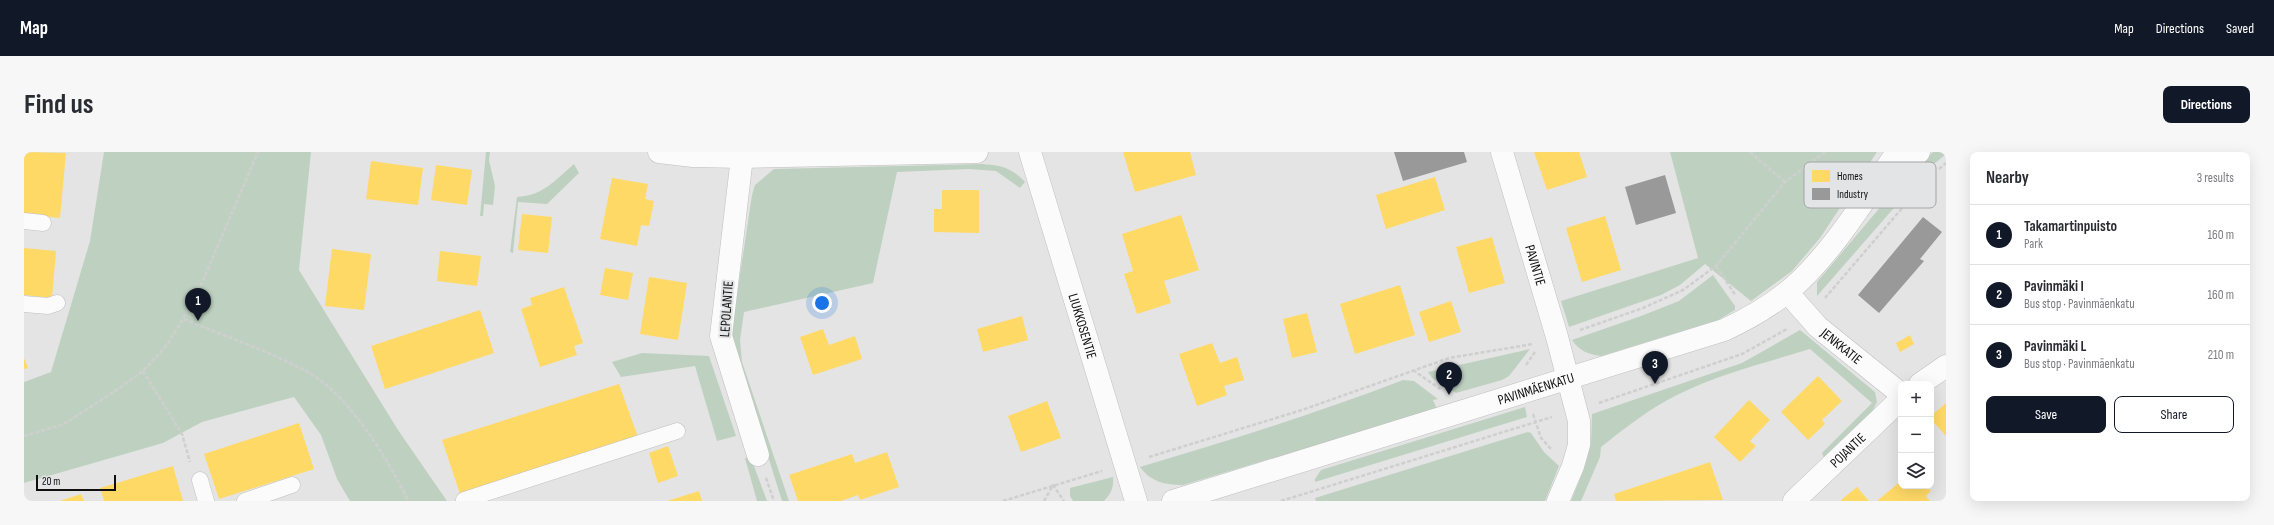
<!DOCTYPE html>
<meta charset="utf-8">
<style>
body{margin:0;font-family:"Sofia Sans Condensed",sans-serif;background:#f7f7f7;color:#2b2b33}
.controls{position:absolute;right:12px;bottom:12px;display:grid;overflow:hidden;border-radius:8px;box-shadow:0 4px 16px #0002}
.controls button{width:36px;height:36px;display:grid;place-items:center;padding:0;border:0;border-bottom:1px solid #e1e1e2;background:#fff;color:#2b2b33;font:20px sans-serif}
.scale{position:absolute;left:12px;bottom:10px;width:80px;box-sizing:border-box;padding-left:4px;border:2px solid #0f0f0f;border-top:0;font-size:11px;line-height:14px;white-space:nowrap;color:#0f0f0f;-webkit-text-stroke:3px #e3e4e5;paint-order:stroke}
.you{position:absolute;left:798px;top:151px;width:14px;height:14px;margin:-10px;border:3px solid #fff;border-radius:50%;background:#1a73e8;box-shadow:0 0 0 6px #1a73e833}
.badge{display:grid;place-items:center;width:26px;height:26px;border-radius:50%;background:#111827;color:#fff;font-size:13px;font-weight:700}
.pin{position:absolute;translate:-50% -33px;filter:drop-shadow(0 1px 2px #0008)}
.pin::after{content:'';position:absolute;top:21px;width:14px;height:12px;background:inherit;clip-path:polygon(0 0,100% 0,50% 100%)}
.list{margin:0;padding:0;list-style:none}
h2{display:flex;justify-content:space-between;align-items:center;height:52px;margin:0;padding:0 16px;font-size:17px}
h2 small{font-size:13px;font-weight:400;color:#7c7c81}
.list li{display:grid;grid-template-columns:26px 1fr auto;gap:12px;align-items:center;box-sizing:border-box;height:60px;padding:0 16px;border-top:1px solid #e1e1e2}
.list b{display:block;font-size:15px;white-space:nowrap}
.list p{margin:0;font-size:13px;white-space:nowrap;color:#7c7c81}
.list em{font-size:13px;font-style:normal;color:#7c7c81}
.actions{display:flex;gap:8px;padding:12px 16px}
.actions a{flex:1;padding:9px 0;border:1px solid #111827;border-radius:8px;text-align:center;font-size:14px;color:#111827}
.actions .main{background:#111827;color:#fff}
.icon{flex:none;width:22px;height:22px;fill:none;stroke:currentColor;stroke-width:2;stroke-linecap:round;stroke-linejoin:round}
.map{position:relative;flex:none;width:1922px;height:349px;overflow:hidden;border-radius:8px}
header{display:flex;align-items:center;gap:24px;box-sizing:border-box;height:56px;padding:0 20px;background:#111827;color:#fff}
header strong{font-size:19px}
nav{display:flex;gap:22px;margin-inline-start:auto;font-size:14px}
.intro{display:flex;align-items:center;justify-content:space-between;box-sizing:border-box;height:96px;padding:0 24px}
h1{margin:0;font-size:28px}
.button{padding:10px 18px;border-radius:8px;background:#111827;color:#fff;font-size:14px;font-weight:700}
main{display:flex;gap:24px;padding:0 24px}
aside{flex:1;background:#fff;border-radius:8px;box-shadow:0 4px 16px #0002}
.map>svg:first-child{display:block}
.green{fill:#bed1c0}
.homes{fill:#ffd966}
.industry{fill:#999}
.lines{fill:none;stroke-linecap:round;stroke-linejoin:round}
.service-casing{stroke:#bfbfbf;stroke-width:17}
.minor-casing{stroke:#bfbfbf;stroke-width:23}
.tertiary-casing{stroke:#bfbfbf;stroke-width:23}
.path{stroke:#cfcfcf;stroke-width:2.5;stroke-dasharray:4 2;stroke-linecap:butt}
.service{stroke:#fbfbfb;stroke-width:16}
.minor{stroke:#fbfbfb;stroke-width:22}
.tertiary{stroke:#fbfbfb;stroke-width:22}
.labels{text-anchor:middle;stroke-width:4;stroke-linejoin:round;paint-order:stroke}
.street-label{font-size:14px;fill:#0f0f0f;stroke:#e3e4e5}
.key{fill:#e3e4e5;stroke:#a3a4a5;stroke-width:1}
.key-label{font-size:11px;fill:#0f0f0f}
</style>
<header>
<strong>Map</strong>
<nav><a>Map</a><a>Directions</a><a>Saved</a></nav>
</header>
<div class="intro"><h1>Find us</h1><a class="button">Directions</a></div>
<main>
<div class="map">
<svg width="1922" height="349" viewBox="0 0 1922 349">
<rect width="100%" height="100%" fill="#e4e4e4"/>
<path class="green" d="M80 0H287L275 118 374 278 423 349H326L313 327 297 283 270 245 178 270 139 291 0 331V230L27 220 66 89Z
M462 0H466L465 8 471 34 469 53 460 52 459 64H456Z
M1646 0H1853L1796 86 1768 119 1727 149 1681 112 1656 133 1637 143 1545 175 1537 149 1674 106Z
M1909 0H1922V2L1904 17 1793 144V130L1864 46Z
M550 12 555 21 523 52 494 50 489 101 486 100 493 45C520 43 530 29 550 12Z
M958 12C977 13 988 16 1001 30L996 36 972 19 945 17 873 20 849 131 720 160 716 188 718 210 765 349H758L708 189V176L728 43 731 33 750 17Z
M1689 123 1711 154V158L1694 168 1577 204C1564 202 1555 199 1548 188L1617 164 1655 149Z
M1776 178 1851 240 1853 250 1848 260 1800 306 1798 301 1848 251 1786 197C1741 211 1695 222 1653 243 1625 257 1601 276 1577 295L1576 305 1557 349H1547L1560 317 1567 292 1568 262 1718 211Z
M1506 197 1485 224 1478 228 1432 241 1408 226 1404 220Z
M618 201 685 204 712 284 693 289 671 214 597 225 588 210Z
M1379 228 1390 229 1414 247 1409 248 1413 257 1159 333C1141 333 1127 330 1116 315 1205 289 1293 261 1379 228Z
M1501 255 1503 265 1291 330V327L1297 318Z
M1504 280 1507 281 1520 300 1535 314 1521 349H1292L1291 346Z
M721 306H727L743 349H733Z
M1089 325C1090 335 1087 342 1080 349H1049L1046 344V336Z"/>
<path class="homes" d="M0 0 42 1 36 66 0 62Z
M1099 0H1166L1172 23 1111 40Z
M1510 0H1555L1563 25 1523 38Z
M347 9 399 16 394 53 342 47Z
M412 13 448 18 443 53 407 48Z
M1411 25 1421 58 1362 77 1352 43Z
M588 26 624 32 621 47 630 49 625 74 617 73 613 94 576 87Z
M918 38H955V81L910 80V57H918Z
M498 62 528 65 524 101 494 98Z
M1157 63 1175 118 1140 129 1147 151 1113 162 1100 122 1109 119 1098 82Z
M1581 64 1597 118 1558 130 1542 76Z
M1468 85 1481 131 1445 141 1432 95Z
M0 96 32 99 28 146 0 143Z
M308 97 347 102 340 158 301 154Z
M416 99 457 104 453 134 413 129Z
M581 116 609 121 604 148 576 143Z
M625 125 663 131 654 188 616 182Z
M1376 133 1391 183 1331 202 1316 152Z
M540 135 559 191 550 194 553 203 516 215 497 157 508 153 506 146Z
M1427 149 1437 180 1405 190 1395 160Z
M456 158 470 201 361 237 347 194Z
M1283 161 1293 200 1268 206 1259 167Z
M998 164 1004 188 959 200 953 177Z
M799 177 805 193 831 184 838 207 789 223 776 185Z
M1886 183 1890 192 1876 200 1872 191Z
M1188 191 1196 211 1213 205 1220 228 1200 234 1203 243 1173 254 1155 202Z
M0 206 4 216 0 217Z
M1794 224 1818 249 1798 268 1801 272 1784 288 1757 260Z
M595 232 615 288 437 345 418 288Z
M1725 248 1746 268 1726 289 1732 294 1716 310 1690 285Z
M1023 249 1037 286 997 300 984 264Z
M1922 251V284L1907 267V264Z
M275 271 290 317 195 347 180 302Z
M644 294 654 324 634 331 625 301Z
M863 300 875 335 836 348 834 343 817 349H774L765 323 828 302 831 311Z
M1686 310 1699 348 1592 349 1590 342Z
M149 314 159 349H80L76 336Z
M1877 329V334H1902L1907 339 1902 344 1906 349H1853Z
M1833 335 1845 349H1818L1817 348Z
M675 339 678 349H643Z
M57 342 60 349H36Z"/>
<path class="industry" d="M1370 0H1440L1443 10 1379 29Z
M1641 23 1652 61 1612 73 1601 35Z
M1899 65 1918 80 1896 107 1900 109 1855 161 1834 143Z"/>
<g class="lines">
<defs>
<path id="service" d="M0 69 19 71
M0 152 24 154 33 151
M176 328 182 349
M440 348 653 279
M221 349 268 333"/>
<g id="minor">
<path d="M635 0 669 4 718 5 953 0"/>
<path id="s1" d="M1006 0 1112 349"/>
<path id="s2" d="M1478 0 1533 185 1555 269V293L1549 314 1534 349"/>
<path d="M718 5 697 184 734 303"/>
<path id="s3" d="M1763 140 1794 175 1877 242"/>
<path d="M1896 232 1922 214"/>
<path id="s4" d="M1770 349 1877 247"/>
</g>
<g id="tertiary">
<path d="M1863 30 1895 0"/>
<path id="s5" d="M1149 349 1700 178C1722 168 1743 156 1762 141 1804 108 1843 44 1873 0"/>
</g>
</defs>
<use href="#service" class="service-casing"/>
<use href="#minor" class="minor-casing"/>
<use href="#tertiary" class="tertiary-casing"/>
<path class="path" d="M1726 0 1761 30
M1915 17 1922 11
M1692 114 1712 144
M1801 146 1898 33
M160 167C200 184 242 198 280 218 323 240 364 306 384 349
M1556 178 1619 156 1659 138 1692 114 1761 30 1801 0
M1502 213 1511 200
M1389 218 1419 239
M119 219 158 282 166 310
M1575 251 1718 202 1763 177
M1509 262 1517 286 1528 298
M0 284 40 272 97 235 119 219 143 193 171 147 234 0
M1125 305 1278 258 1425 206 1509 192
M742 326 750 349
M979 349 1078 319
M1020 349 1029 333 1040 349
M1257 349 1528 265"/>
<use href="#service" class="service"/>
<use href="#minor" class="minor"/>
<use href="#tertiary" class="tertiary"/>
</g>
<g class="labels">
<g class="street-label">
<text dy="5" stroke="none"><textPath href="#s2" startOffset="118">PAVINTIE</textPath></text>
<text transform="translate(702 157) rotate(-86)" y="5">LEPOLANTIE</text>
<text dy="5" stroke="none"><textPath href="#s1" startOffset="182">LIUKKOSENTIE</textPath></text>
<text dy="5" stroke="none"><textPath href="#s3" startOffset="77">JENKKATIE</textPath></text>
<text dy="5" stroke="none"><textPath href="#s5" startOffset="380">PAVINMÄENKATU</textPath></text>
<text dy="5" stroke="none"><textPath href="#s4" startOffset="74">POJANTIE</textPath></text>
</g>
</g>
<rect x="1780" y="10" width="132" height="46" rx="6" class="key"/>
<rect x="1788" y="18" width="18" height="12" fill="#ffd966"/>
<rect x="1788" y="36" width="18" height="12" fill="#999"/>
<g class="key-label">
<text x="1813" y="28">Homes</text>
<text x="1813" y="46">Industry</text>
</g>
</svg>
<div class="controls">
<button>+</button>
<button>−</button>
<button><svg class="icon" aria-label="layers" viewBox="0 0 24 24"><path d="M12 4l9 5-9 5-9-5zM3 14l9 5 9-5"/></svg></button>
</div>
<div class="scale">20 m</div>
<div class="you"></div>
<div class="pin badge" style="left:174px;top:169px">1</div>
<div class="pin badge" style="left:1425px;top:243px">2</div>
<div class="pin badge" style="left:1631px;top:232px">3</div>
</div>
<aside>
<h2>Nearby<small>3 results</small></h2>
<ul class="list">
<li><span class="badge">1</span><div><b>Takamartinpuisto</b><p>Park</p></div><em>160 m</em></li>
<li><span class="badge">2</span><div><b>Pavinmäki I</b><p>Bus stop · Pavinmäenkatu</p></div><em>160 m</em></li>
<li><span class="badge">3</span><div><b>Pavinmäki L</b><p>Bus stop · Pavinmäenkatu</p></div><em>210 m</em></li>
</ul>
<div class="actions"><a class="main">Save</a><a>Share</a></div>
</aside>
</main>
